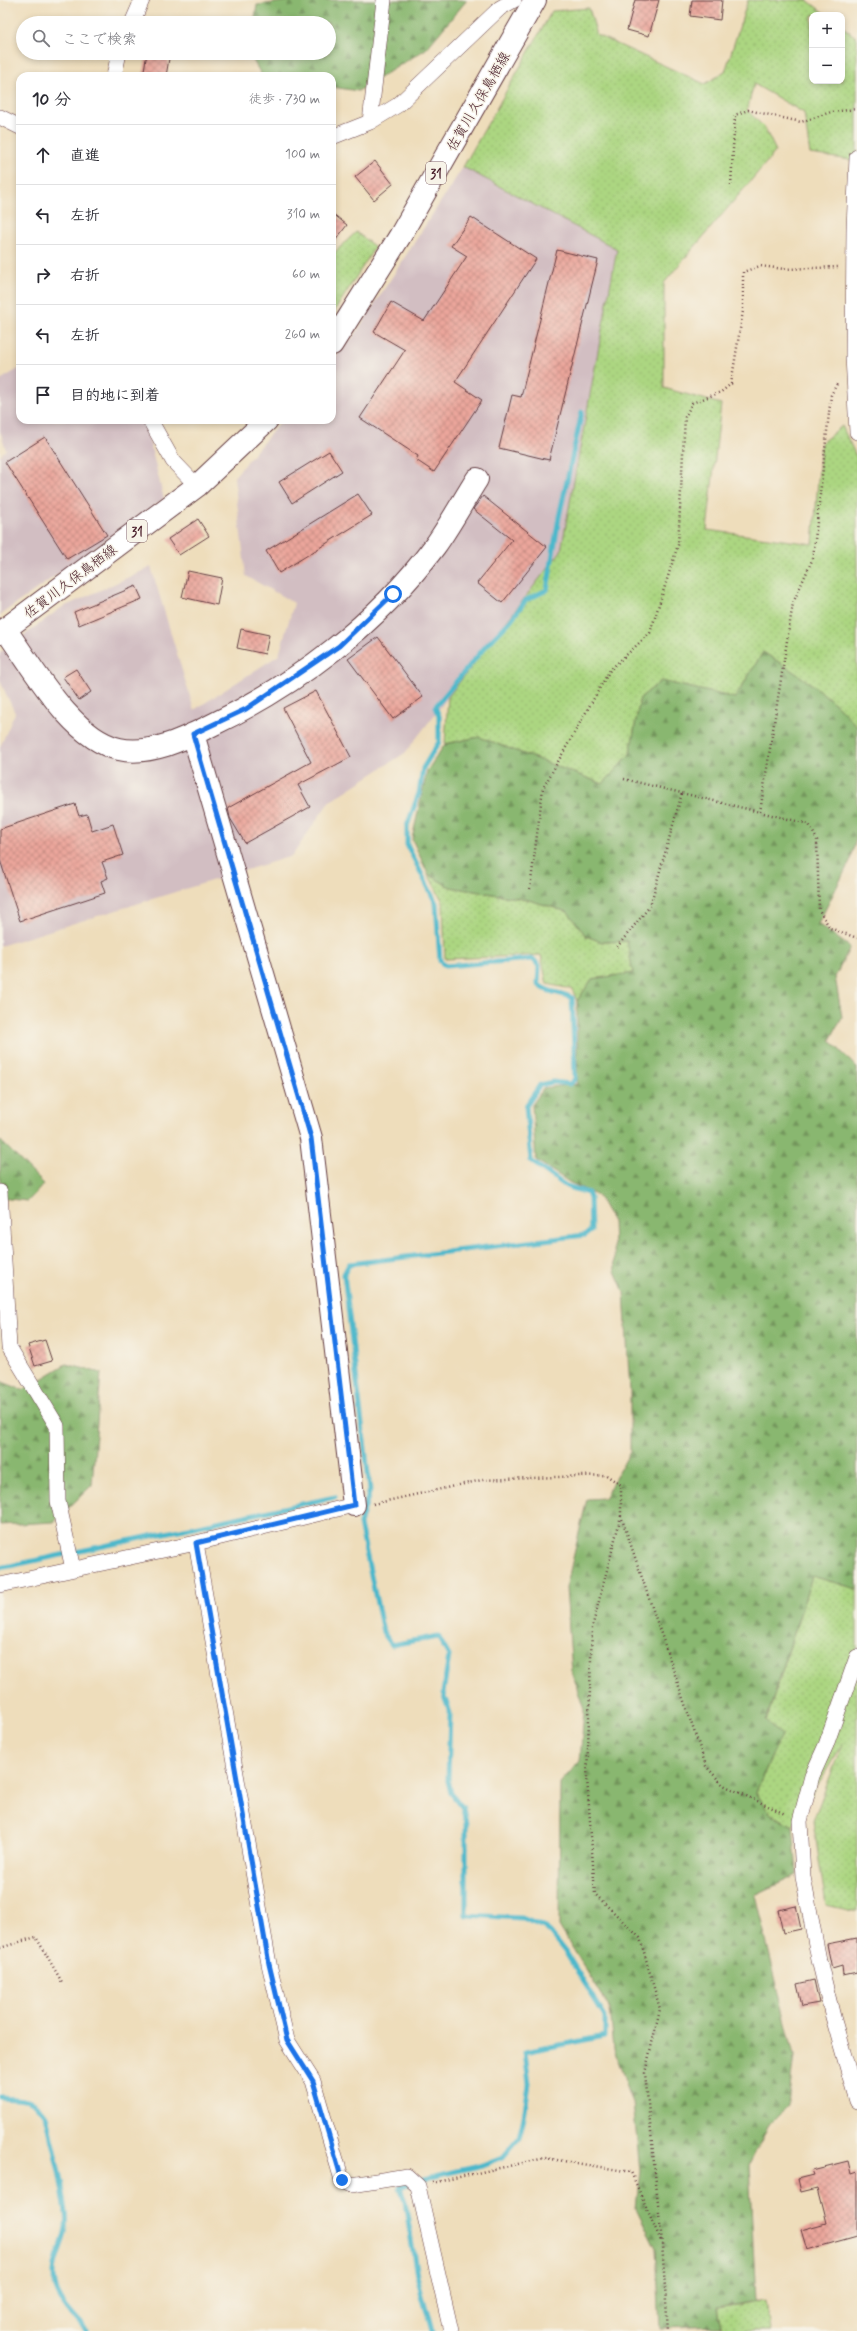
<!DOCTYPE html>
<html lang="ja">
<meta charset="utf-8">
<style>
body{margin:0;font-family:Mynerve,"Klee One",sans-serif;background:#f7f7f7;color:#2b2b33}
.controls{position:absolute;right:12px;top:12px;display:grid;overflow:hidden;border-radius:8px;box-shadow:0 2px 6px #0003}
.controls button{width:36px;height:36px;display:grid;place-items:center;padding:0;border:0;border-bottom:1px solid #e1e1e2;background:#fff;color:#2b2b33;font:20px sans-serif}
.stop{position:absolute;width:12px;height:12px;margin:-9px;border:3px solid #1a73e8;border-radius:50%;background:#fff}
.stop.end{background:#1a73e8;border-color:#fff;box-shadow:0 1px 4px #0008}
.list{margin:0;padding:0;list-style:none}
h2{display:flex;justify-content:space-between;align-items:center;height:52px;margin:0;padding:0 16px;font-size:17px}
h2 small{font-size:13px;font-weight:400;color:#7c7c81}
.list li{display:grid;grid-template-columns:26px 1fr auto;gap:12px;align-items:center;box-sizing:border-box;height:60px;padding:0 16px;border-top:1px solid #e1e1e2}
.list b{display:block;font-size:15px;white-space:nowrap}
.list em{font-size:13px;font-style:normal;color:#7c7c81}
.icon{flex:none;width:22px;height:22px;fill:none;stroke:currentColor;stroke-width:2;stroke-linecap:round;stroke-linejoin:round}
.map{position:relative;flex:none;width:857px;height:2331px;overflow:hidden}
.search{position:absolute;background:#fff;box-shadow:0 2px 6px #0003;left:16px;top:16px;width:320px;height:44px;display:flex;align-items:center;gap:10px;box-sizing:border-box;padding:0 14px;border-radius:22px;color:#7c7c81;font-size:15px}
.panel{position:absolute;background:#fff;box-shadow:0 2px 6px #0003;left:16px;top:72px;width:320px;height:352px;border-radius:12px}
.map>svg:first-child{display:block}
.industrial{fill:#d2bec2}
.grass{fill:url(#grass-dots);stroke:#7b7a56}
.forest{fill:url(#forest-firs);stroke:#6a6b4d}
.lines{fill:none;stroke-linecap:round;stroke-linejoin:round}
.stream{stroke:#4eb8cb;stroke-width:5}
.building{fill:url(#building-cross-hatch)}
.street-casing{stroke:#633c41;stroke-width:16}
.secondary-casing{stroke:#633c41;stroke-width:24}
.primary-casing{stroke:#633c41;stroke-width:24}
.path{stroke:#633c41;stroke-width:2.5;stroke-dasharray:1 3;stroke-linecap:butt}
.street{stroke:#fff;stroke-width:15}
.secondary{stroke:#fff;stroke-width:22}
.primary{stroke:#fff;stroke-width:22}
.route{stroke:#1a73e8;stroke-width:5}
.labels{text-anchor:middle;stroke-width:3;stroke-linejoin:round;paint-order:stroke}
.shield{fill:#f7f3e8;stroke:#7e5f64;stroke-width:1}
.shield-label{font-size:13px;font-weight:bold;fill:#4a1f2b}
.street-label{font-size:14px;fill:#4a1f2b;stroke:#f7f3e8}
</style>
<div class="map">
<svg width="857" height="2331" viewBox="0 0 857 2331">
<defs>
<pattern id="grass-dots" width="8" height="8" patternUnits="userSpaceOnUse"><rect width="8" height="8" fill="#acd681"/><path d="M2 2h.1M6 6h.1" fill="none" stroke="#96b770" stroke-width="1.8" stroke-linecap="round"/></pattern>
<pattern id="forest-firs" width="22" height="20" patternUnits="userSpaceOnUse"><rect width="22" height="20" fill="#89b76f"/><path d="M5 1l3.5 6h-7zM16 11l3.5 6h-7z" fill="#72945b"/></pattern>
<pattern id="building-cross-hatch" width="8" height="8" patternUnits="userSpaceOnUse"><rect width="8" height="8" fill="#eba69b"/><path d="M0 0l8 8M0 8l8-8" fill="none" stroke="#c0877f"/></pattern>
</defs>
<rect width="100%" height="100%" fill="#f7f3e8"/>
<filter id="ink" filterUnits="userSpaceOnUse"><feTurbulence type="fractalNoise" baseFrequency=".025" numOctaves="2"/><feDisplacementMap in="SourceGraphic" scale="8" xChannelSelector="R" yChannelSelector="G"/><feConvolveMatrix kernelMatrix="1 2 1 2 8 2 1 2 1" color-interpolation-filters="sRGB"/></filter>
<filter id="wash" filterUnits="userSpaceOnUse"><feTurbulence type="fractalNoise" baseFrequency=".012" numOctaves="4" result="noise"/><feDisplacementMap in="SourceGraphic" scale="16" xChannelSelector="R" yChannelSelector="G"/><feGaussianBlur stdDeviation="0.9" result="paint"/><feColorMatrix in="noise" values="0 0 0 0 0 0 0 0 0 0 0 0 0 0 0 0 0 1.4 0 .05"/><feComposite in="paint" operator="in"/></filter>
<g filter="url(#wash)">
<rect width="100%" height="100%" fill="#edb"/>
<path class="industrial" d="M463 167 617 249 561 551 405 753 329 802 292 856 0 946V747L15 713 0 681V653L61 608 151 567 194 710 279 655 294 603 246 576 234 477 282 420H332V361L354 336Z
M20 368V420H144L164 499 0 615V455L6 450 0 431V380Z"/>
<path class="grass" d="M748 0H807L827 15H812V81H842V26L857 38V161L810 154 804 113 754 84 747 110 764 127 776 151 664 283V388L721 404 707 530 813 544 821 443 842 426 857 458V727C833 696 796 673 763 652L735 698 661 681 640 698 630 754 603 784 479 737 445 744 448 697 561 551 617 249 463 167 552 11 589 8 597 35 705 84 725 72Z
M356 232 375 247 332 315V255Z
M428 874 450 887 529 900 568 912 586 936 602 942 628 941 633 973 592 979 577 1001 572 989 547 984 541 955 445 959 443 902Z
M812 1576 857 1589V1912L826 1905 813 1821 843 1743 793 1826 769 1813 756 1792 781 1735 766 1722Z
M766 2300 770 2331H722L717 2308Z"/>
<path class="forest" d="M297 0H467L426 49 358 91 332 87V76H262L249 53H329V23H254L257 5Z
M763 652C796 673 833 696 857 727V834L851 859 818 924 850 947 835 977 842 1017 830 1040 857 1068V1589L812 1576 766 1721 781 1735 756 1792 769 1813 793 1826 797 1875 755 1895 794 2055 788 2105 770 2123 749 2165 756 2301 717 2308 721 2326 660 2328 656 2248 636 2208 640 2170 633 2103 614 2049 610 2009 559 1926 560 1783 580 1761 584 1710 572 1673 566 1588 587 1499 604 1498 630 1452V1391L624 1292 615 1271 613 1222 598 1196 569 1182 536 1160 532 1105 544 1088 577 1084V1001L592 979 633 973 627 941 602 942 586 936 568 912 529 900 450 887 428 874 412 839 427 771 445 744 479 737 603 784 630 754 640 698 661 681 735 698Z
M0 1140 44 1184 28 1201 0 1198Z
M66 1364 101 1373 92 1485 54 1522 0 1525V1381L23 1390Z"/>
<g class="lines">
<path class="stream" d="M0 1568 335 1497
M0 2098C18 2099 36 2098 46 2115 52 2145 63 2182 66 2213 68 2228 63 2241 58 2254 45 2290 65 2306 87 2331
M432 2331 417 2276 405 2201 400 2187 430 2177 483 2165 503 2157 519 2138 524 2117 529 2084 525 2052 605 2036V2016L566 1953 546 1928 522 1918 466 1915V1824L463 1808 451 1793 448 1781 450 1713 443 1693 449 1656 438 1636 392 1645 383 1632 360 1524 370 1490 344 1274 349 1264 585 1235 591 1231 590 1198 588 1193 566 1186 531 1161 526 1106 540 1085 553 1082 570 1084 575 1079 572 998C561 992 546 993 538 984L539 966 533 959 445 966 440 961 436 903 407 845V826L419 793 423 768 439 742V716L435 707 485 647 510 621 526 600 547 590 559 517 582 412"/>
</g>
<g id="blocks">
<path class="building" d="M635 0H659L649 36 627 30Z
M692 0H722L720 20 690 16Z
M147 53H170L166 76H143Z
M375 161 393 184 374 200 355 177Z
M332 213 347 225 332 245Z
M471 217 536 259 455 382 482 400 434 472 416 460 418 456 360 418 405 350 374 332 391 302 424 321 467 256 451 246Z
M557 250 598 260 549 460 499 448 512 395 521 397Z
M45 437 107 535 67 559 5 462Z
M329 451 342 471 292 503 279 482Z
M358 494 372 515 279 573 266 551Z
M483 496 547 547 502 603 477 583 512 540 473 509Z
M198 519 209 536 179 555 168 539Z
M188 571 222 578 217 605 182 597Z
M136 586 142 599 79 625 74 612Z
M241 629 269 635 265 654 237 648Z
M378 637 423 697 393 719 348 659Z
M76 669 91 692 79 700 63 677Z
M316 691 351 757 298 785 310 807 245 843 230 818 228 808 311 762 283 708Z
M75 804 79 816 87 814 92 831 113 824 123 855 102 862 108 878 101 881 105 893 20 921 0 860V829Z
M45 1340 52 1361 35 1366 28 1345Z
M796 1906 801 1929 783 1933 778 1910Z
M857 1938V1972L843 1975 842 1966 832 1969 827 1944Z
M814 1980 819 2003 802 2006 797 1984Z
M848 2161 851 2174 857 2172V2236L807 2250 801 2230 826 2223 817 2188 801 2192 798 2179 814 2175 812 2170Z"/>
</g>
</g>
<g filter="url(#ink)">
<use href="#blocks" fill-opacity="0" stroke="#633c41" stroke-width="1"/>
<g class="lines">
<defs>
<path id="street" d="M132 23 142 0
M114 76 119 53
M0 117 20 127
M370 122 384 0
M332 137 370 122 398 105 500 8 514 0
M857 157 854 229 853 356 857 432
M150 420 173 461 197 486
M0 1192 9 1347 57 1426 58 1501 73 1569
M196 1543 269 1964 287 2040 313 2081 342 2180 352 2185 407 2176 418 2186 451 2331
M0 1585 196 1543 354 1505
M857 1657 826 1745 812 1776 800 1821 803 1877 819 1960 833 2017 857 2101"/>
<path id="secondary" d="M5 629C32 666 72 739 119 749 149 756 184 739 210 726 296 685 377 624 435 546 450 525 463 501 477 479
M193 734 311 1138 354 1505"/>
<path id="primary" d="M332 344 400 236 535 0
M0 633 197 486 267 420"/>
</defs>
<use href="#street" class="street-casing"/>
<use href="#secondary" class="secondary-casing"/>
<use href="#primary" class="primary-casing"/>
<path class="path" d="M731 185 735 115 748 110 801 122 831 112 857 109
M624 779 809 824 817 840 819 910 830 928 857 938
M760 812 793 603 813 558 831 395 838 382
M530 889 543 788 610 670 650 633 678 545 685 417 692 403 721 392 731 384 743 311V272L760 266 784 269 839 267
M617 947 650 906 682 793
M373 1504 482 1480 606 1475 621 1485V1516L706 1766 723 1785 785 1814
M621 1516 592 1628 587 1778 595 1894 640 1938 660 2009 645 2073 662 2243 668 2331
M0 1948 36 1937 63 1984
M432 2183 545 2158 631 2172 661 2241"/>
<use href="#street" class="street"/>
<use href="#secondary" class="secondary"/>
<use href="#primary" class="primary"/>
</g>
</g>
<g class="lines" filter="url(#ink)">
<path class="route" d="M342 2180 313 2081 287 2040 269 1964 196 1543 354 1505 311 1138 193 734 246 709 339 646 393 594"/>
</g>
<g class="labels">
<g class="shield">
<rect x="426" y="162" width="20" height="22" rx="3"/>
<rect x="127" y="520" width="20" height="22" rx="3"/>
</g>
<g class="shield-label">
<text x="436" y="178">31</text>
<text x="137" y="536">31</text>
</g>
<g class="street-label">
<text transform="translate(478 101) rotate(-60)" y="5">佐賀川久保鳥栖線</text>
<text transform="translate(70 581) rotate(-37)" y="5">佐賀川久保鳥栖線</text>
</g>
</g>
</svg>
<div class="controls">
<button>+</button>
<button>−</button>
</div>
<div class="stop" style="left:393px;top:594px"></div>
<div class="stop end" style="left:342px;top:2180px"></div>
<div class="search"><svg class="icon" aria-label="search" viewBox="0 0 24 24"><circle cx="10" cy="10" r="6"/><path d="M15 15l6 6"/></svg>ここで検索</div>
<section class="panel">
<h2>10 分<small>徒歩 · 730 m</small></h2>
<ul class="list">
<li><svg class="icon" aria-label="ahead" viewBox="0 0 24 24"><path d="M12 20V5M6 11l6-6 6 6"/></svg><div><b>直進</b></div><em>100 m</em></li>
<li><svg class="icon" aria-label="left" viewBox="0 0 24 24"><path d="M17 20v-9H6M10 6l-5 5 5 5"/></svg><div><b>左折</b></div><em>310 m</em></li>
<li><svg class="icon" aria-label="right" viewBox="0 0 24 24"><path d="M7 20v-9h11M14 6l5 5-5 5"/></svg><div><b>右折</b></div><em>60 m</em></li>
<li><svg class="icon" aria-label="left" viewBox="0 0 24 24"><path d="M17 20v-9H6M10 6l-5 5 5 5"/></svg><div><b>左折</b></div><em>260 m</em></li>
<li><svg class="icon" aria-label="arrive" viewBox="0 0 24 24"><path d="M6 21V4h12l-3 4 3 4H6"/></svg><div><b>目的地に到着</b></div></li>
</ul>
</section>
</div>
